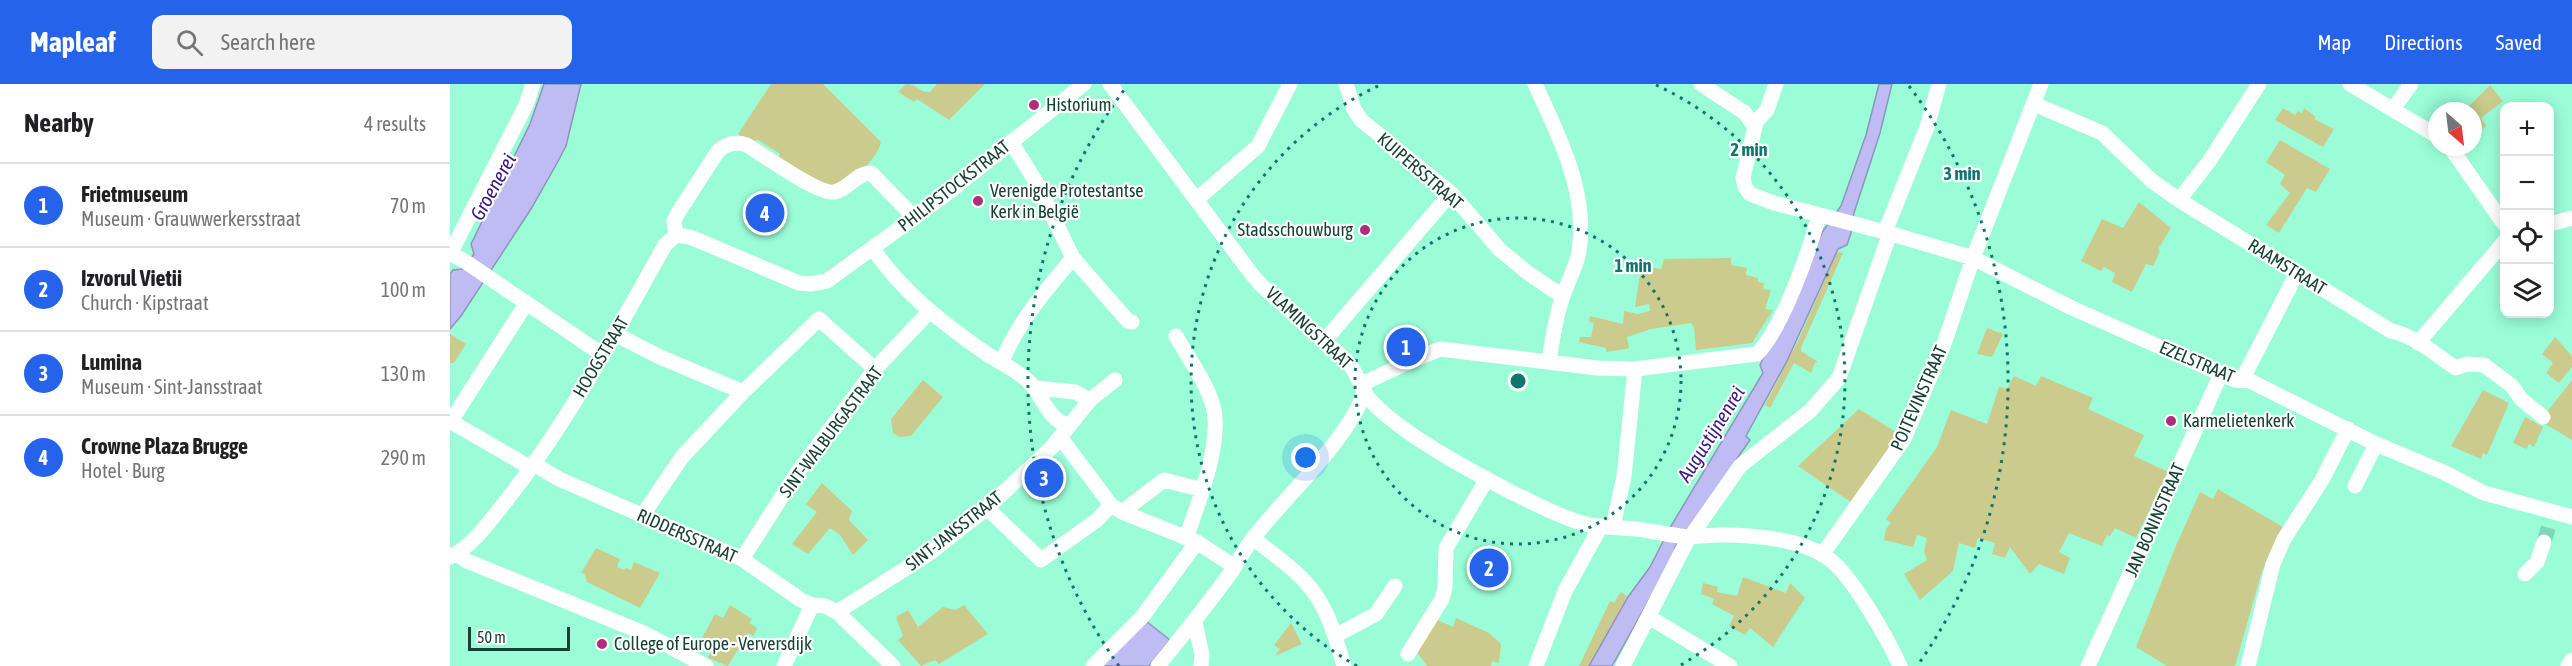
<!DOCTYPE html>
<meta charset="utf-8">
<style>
body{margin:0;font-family:"Asap Condensed",sans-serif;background:#f2f2f2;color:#202124}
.controls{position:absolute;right:18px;top:18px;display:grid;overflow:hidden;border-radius:12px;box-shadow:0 3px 15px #0003}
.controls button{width:54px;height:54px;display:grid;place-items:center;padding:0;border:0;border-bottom:2px solid #e0e0e0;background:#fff;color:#202124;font:30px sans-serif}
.compass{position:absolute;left:1978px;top:18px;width:54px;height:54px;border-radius:50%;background:#fff;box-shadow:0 3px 15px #0003;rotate:152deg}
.scale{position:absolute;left:18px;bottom:15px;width:102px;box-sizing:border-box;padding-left:6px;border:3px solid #174133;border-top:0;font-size:16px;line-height:21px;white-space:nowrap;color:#174133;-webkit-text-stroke:4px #fff;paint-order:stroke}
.you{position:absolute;left:856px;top:374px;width:21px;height:21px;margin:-15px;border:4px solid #fff;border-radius:50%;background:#1a73e8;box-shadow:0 0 0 9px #1a73e833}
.badge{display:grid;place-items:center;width:39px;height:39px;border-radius:50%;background:#2563eb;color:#fff;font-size:20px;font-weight:700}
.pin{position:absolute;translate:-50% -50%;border:3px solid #fff;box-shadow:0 2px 6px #0006}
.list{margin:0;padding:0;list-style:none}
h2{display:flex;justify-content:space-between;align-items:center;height:78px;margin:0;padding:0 24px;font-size:26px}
h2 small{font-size:20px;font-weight:400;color:#757577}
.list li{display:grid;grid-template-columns:39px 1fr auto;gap:18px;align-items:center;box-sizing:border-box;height:84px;padding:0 24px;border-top:2px solid #e0e0e0}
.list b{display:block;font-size:22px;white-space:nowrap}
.list p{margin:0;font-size:20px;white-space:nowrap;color:#757577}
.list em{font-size:20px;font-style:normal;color:#757577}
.icon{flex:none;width:33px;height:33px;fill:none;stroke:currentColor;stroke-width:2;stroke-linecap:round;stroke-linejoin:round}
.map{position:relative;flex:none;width:2122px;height:582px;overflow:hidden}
header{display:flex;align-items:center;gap:36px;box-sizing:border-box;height:84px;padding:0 30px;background:#2563eb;color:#fff}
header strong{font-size:28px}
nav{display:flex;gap:33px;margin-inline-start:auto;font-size:21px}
.search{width:420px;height:54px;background:#f2f2f2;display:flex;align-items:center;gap:15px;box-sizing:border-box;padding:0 21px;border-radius:12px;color:#757577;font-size:22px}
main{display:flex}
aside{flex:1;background:#fff}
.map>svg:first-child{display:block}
.green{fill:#cbcb8d}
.water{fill:#bfbbf3;stroke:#8d96b9;stroke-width:1.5}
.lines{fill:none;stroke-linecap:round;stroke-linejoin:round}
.street-tunnel{stroke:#80d7b7;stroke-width:15;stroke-dasharray:15 8;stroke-linecap:butt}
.street{stroke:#fff;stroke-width:15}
.ring{fill:none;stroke:#0f766e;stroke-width:3;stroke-dasharray:3 6}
.poi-dot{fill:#ae2e7b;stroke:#fff;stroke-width:2}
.labels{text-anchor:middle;stroke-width:4.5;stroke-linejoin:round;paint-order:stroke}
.poi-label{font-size:18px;fill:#174133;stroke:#fff;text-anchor:start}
.street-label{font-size:18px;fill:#174133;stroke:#fff}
.water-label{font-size:20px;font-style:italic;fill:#391882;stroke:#fff}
.centre{fill:#0f766e;stroke:#fff;stroke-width:3}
.ring-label{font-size:18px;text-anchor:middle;font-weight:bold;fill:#0f766e;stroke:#fff;stroke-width:4.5;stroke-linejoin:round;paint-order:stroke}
</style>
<header>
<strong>Mapleaf</strong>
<div class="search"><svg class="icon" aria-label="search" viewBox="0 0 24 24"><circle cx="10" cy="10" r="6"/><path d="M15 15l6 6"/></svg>Search here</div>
<nav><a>Map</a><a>Directions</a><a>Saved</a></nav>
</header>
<main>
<aside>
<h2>Nearby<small>4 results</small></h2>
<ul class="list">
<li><span class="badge">1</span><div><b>Frietmuseum</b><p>Museum · Grauwwerkersstraat</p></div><em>70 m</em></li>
<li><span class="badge">2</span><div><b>Izvorul Vietii</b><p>Church · Kipstraat</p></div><em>100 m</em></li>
<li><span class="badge">3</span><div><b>Lumina</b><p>Museum · Sint-Jansstraat</p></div><em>130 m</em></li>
<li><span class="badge">4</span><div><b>Crowne Plaza Brugge</b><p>Hotel · Burg</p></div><em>290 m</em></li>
</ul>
</aside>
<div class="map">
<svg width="2122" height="582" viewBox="0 0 2122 582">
<rect width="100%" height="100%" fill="#9afdd8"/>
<path class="green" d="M321 0H373L431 58C427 78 393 107 371 102 360 99 341 84 330 77L329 69 308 56 299 57 288 50Z
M456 0C467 0 469 9 480 8L487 0H535L499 36 467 15 464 18 448 8Z
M2040 1 2053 17 2031 34 2036 42 2026 49 2023 45 2024 28 2019 22Z
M1833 24 1845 31 1848 27 1852 29 1854 24 1866 33 1864 35 1884 45 1873 63 1825 36Z
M1830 56 1880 85 1866 108 1857 104 1829 149 1816 141 1840 109 1830 100 1835 91 1816 78Z
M1689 118 1721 144 1708 165 1710 167 1703 182 1696 180 1682 208 1662 198 1665 189 1654 183 1651 187 1631 177 1652 135 1673 144Z
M1387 168 1393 169 1351 264V267L1368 278 1365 279 1361 289 1344 279 1320 324 1315 321 1349 255Z
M1281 174V181L1297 184 1296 191 1308 194V198L1314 199 1313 205 1321 206 1315 225 1323 226 1302 259 1246 266 1244 244 1241 239 1201 245 1177 253 1179 264 1176 265 1156 268V264L1129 258 1130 253H1141L1144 239 1139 238 1140 232 1173 240 1174 227 1188 230 1200 227 1199 220 1185 223 1189 196 1195 177H1197L1196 183 1211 185 1214 175Z
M1537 244 1553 250 1542 273 1527 270Z
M0 250 16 260 4 279H0Z
M2105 253 2122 272V283L2109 299 2096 289 2103 279 2092 270Z
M1564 292 1586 302 1591 292 1643 314 1638 325 1694 351 1684 372 1718 388 1686 454 1665 444 1660 452 1657 451 1652 462 1619 449 1609 468 1620 474 1614 490 1589 480 1580 490 1560 463 1555 474 1542 470 1545 459 1528 454 1525 464 1509 459 1503 487 1470 516 1454 490 1477 476 1474 468 1477 454 1467 451 1463 463 1434 456 1436 445 1441 439 1436 435 1487 363 1501 326 1537 340 1549 303 1557 305Z
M473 296 493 313 461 352 449 353 443 349 441 335Z
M2122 296V356L2090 337Z
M2033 306 2059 319 2037 371 2033 369 2031 375 2001 362Z
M1409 325 1449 350 1402 419 1348 382Z
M2075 333 2093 343 2084 363 2079 360 2076 365 2063 359Z
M372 399 402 427 399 436 418 456 403 471 390 451 380 444 358 470 342 460 367 428 356 420Z
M1768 405 1833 443 1812 487 1785 582H1717L1686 563 1725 464 1750 408 1763 415Z
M146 464 170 475 167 483 174 486 176 484 181 486 184 478 210 489 190 524 137 498 135 490 131 489Z
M1293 493 1336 509 1340 499 1355 514 1323 563 1300 544 1295 551 1279 542 1284 532 1262 520 1264 515 1251 510 1253 499 1268 503 1267 508 1287 512Z
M1171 508 1178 513 1139 582H1129L1160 517 1164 519Z
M280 521 302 535 299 539 307 544 303 552 298 549 278 582 258 574 263 563 250 558 265 530 273 534Z
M514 521 538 550 489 580 485 576 471 582 448 556 453 552 446 533 458 526 468 543 493 523 505 526Z
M1006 534 1039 549 1051 560 1049 579 1042 577 1041 582H977L967 568 985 535 1003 543Z
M841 539 852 560 825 572 830 565 824 561Z"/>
<path class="water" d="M94 0H131L116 62 106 81 81 125 11 232 0 245V190L3 186 12 185 24 170 21 160 80 40Z
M1429 0H1442L1430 49 1404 129 1401 149 1397 161 1388 165 1337 277 1296 352 1300 356 1225 463 1224 471 1162 582H1139L1178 513 1200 483 1221 442 1313 289 1310 281 1373 147 1391 122 1416 51Z
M696 537 720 556 699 582H651Z"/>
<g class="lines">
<path class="street-tunnel" d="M2094 458 2100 438"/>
<path class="street" d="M660 0 800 188 811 201 898 278C908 290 911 306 921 317 953 351 1019 386 1061 408 1084 419 1107 432 1132 439 1148 444 1168 443 1186 445 1201 447 1215 450 1230 452 1243 454 1258 451 1271 451 1306 451 1357 455 1384 479 1405 498 1438 555 1450 582
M896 0 904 25 911 36 1001 109 1050 166 1078 189 1112 212
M1085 0C1109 53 1138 107 1129 167 1126 185 1117 198 1112 215 1105 235 1102 257 1099 278
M1251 0 1295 29 1305 43 1293 94 1295 103 1300 110 1324 119 1435 148 1523 174 1622 224 1771 290 1785 296 1800 297 1926 360 1993 388 2034 409 2122 433
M1900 0 1987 52
M1584 20 1652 49 1702 97 1729 116 1941 247C1964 251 1986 271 2006 284L2017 280 2034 281 2062 302 2071 315 2093 333
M1943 25 1961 0
M1304 40 1317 26 1326 0
M561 58 586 98 623 174 678 237 682 238
M2000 63 2054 140
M746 116 808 62 840 0
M1729 116 1760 76 1809 0
M2100 140 2122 134
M1435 148 1477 43 1489 0
M226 151 240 153 349 199 360 200 377 197 498 109 634 0
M226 151 224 137 228 129 266 70C273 60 285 57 297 61 313 71 369 111 384 108 398 106 407 88 421 89L465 134
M423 165C453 208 491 238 534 268 548 278 564 284 577 296 593 310 596 335 619 342
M0 169 16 178 153 271
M0 170 76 21 83 0
M165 250 210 273 293 308
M726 252C738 274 756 297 763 322 773 356 748 421 736 454
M875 256 1001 109
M1968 259 2054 158
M552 278C567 239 596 206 623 174
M1792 296 1846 191
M912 300 961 277 990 265 1147 284 1185 285 1307 270C1333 243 1359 168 1369 131
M587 304 625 308 640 316
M0 337 81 384
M1 337 76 220
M610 353 661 421 672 428 747 458 785 483
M84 380 109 395 292 475 351 516 362 521 375 522 387 528 443 582
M1905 402 1926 360
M537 424 591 476 647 436 661 421
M672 428 714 396 753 406
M192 432 232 373 293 308 369 235 425 285
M1163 442 1174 393 1185 285
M803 454C825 472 852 489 867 513 881 534 887 559 894 582
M7 470 17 477 196 550 256 582
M1372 471 1454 355 1494 260 1523 174 1591 0
M0 473C21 463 38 440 52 422 116 342 165 250 215 161L226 151
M292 475 347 389 425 285 479 228
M2075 490 2087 478 2094 458
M387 528 477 471 537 424 602 363 640 316 665 296
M1199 533 1280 582
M745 538 752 571 751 582
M885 552 926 530 945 502
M958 570 992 515 995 504 996 464 1037 395
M334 582 362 521
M643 582 692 533 747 458
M708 582C732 552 756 523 779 491 788 479 794 465 804 453 833 415 903 351 914 307
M1086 582 1115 507 1151 442
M1173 582 1236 459 1290 382 1360 327 1389 294 1440 149
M1638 582 1771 290
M1798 582 1823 480 1834 455 1872 396 1898 345
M2118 582 2122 576"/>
</g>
<g class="ring">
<circle cx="1068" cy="297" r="163"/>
<path d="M907 582A327 327 0 0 1 930 1M1206 1A327 327 0 0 1 1229 582"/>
<path d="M669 582A490 490 0 0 1 677 2M1459 2A490 490 0 0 1 1467 582"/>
</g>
<g class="poi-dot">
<circle cx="584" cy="21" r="6"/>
<circle cx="528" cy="117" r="6"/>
<circle cx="915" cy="146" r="6"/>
<circle cx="1721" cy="337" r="6"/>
<circle cx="152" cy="560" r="6"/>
</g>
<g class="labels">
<g class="poi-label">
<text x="596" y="27">Historium</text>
<text x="540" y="113">Verenigde Protestantse<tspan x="540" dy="21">Kerk in België</tspan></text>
<text x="903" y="152" text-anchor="end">Stadsschouwburg</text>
<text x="1733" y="343">Karmelietenkerk</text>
<text x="164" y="566">College of Europe - Verversdijk</text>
</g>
<g class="street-label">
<text transform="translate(970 87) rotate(41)" y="6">KUIPERSSTRAAT</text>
<text transform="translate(504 102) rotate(-38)" y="6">PHILIPSTOCKSTRAAT</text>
<text transform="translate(1837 183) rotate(32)" y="6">RAAMSTRAAT</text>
<text transform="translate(859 244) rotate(43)" y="6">VLAMINGSTRAAT</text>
<text transform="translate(151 273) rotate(-59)" y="6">HOOGSTRAAT</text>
<text transform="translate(1747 278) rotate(23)" y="6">EZELSTRAAT</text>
<text transform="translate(1469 314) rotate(-66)" y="6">POITEVINSTRAAT</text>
<text transform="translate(381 348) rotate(-53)" y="6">SINT-WALBURGASTRAAT</text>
<text transform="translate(1705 436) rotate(-66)" y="6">JAN BONINSTRAAT</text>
<text transform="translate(504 447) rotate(-38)" y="6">SINT-JANSSTRAAT</text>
<text transform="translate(237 452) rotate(24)" y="6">RIDDERSSTRAAT</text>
</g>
<g class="water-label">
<text transform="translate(43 103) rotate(-61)" y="7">Groenerei</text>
<text transform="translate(1261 350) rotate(-58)" y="7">Augustijnenrei</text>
</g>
</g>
<circle cx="1068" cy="297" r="9" class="centre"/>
<g class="ring-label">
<text x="1299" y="72">2 min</text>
<text x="1512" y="96">3 min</text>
<text x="1183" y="188">1 min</text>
</g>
</svg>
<div class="controls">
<button>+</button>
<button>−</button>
<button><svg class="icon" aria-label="locate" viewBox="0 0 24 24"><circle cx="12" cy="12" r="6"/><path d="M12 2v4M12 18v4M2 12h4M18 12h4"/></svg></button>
<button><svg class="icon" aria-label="layers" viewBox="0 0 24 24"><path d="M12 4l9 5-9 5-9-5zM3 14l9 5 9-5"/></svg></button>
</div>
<svg class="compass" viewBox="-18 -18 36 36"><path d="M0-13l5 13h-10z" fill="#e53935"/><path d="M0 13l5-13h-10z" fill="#757577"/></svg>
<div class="scale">50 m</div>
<div class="you"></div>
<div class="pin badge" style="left:956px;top:263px">1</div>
<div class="pin badge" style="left:1039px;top:484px">2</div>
<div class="pin badge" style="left:594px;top:394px">3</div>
<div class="pin badge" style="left:315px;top:129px">4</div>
</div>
</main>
